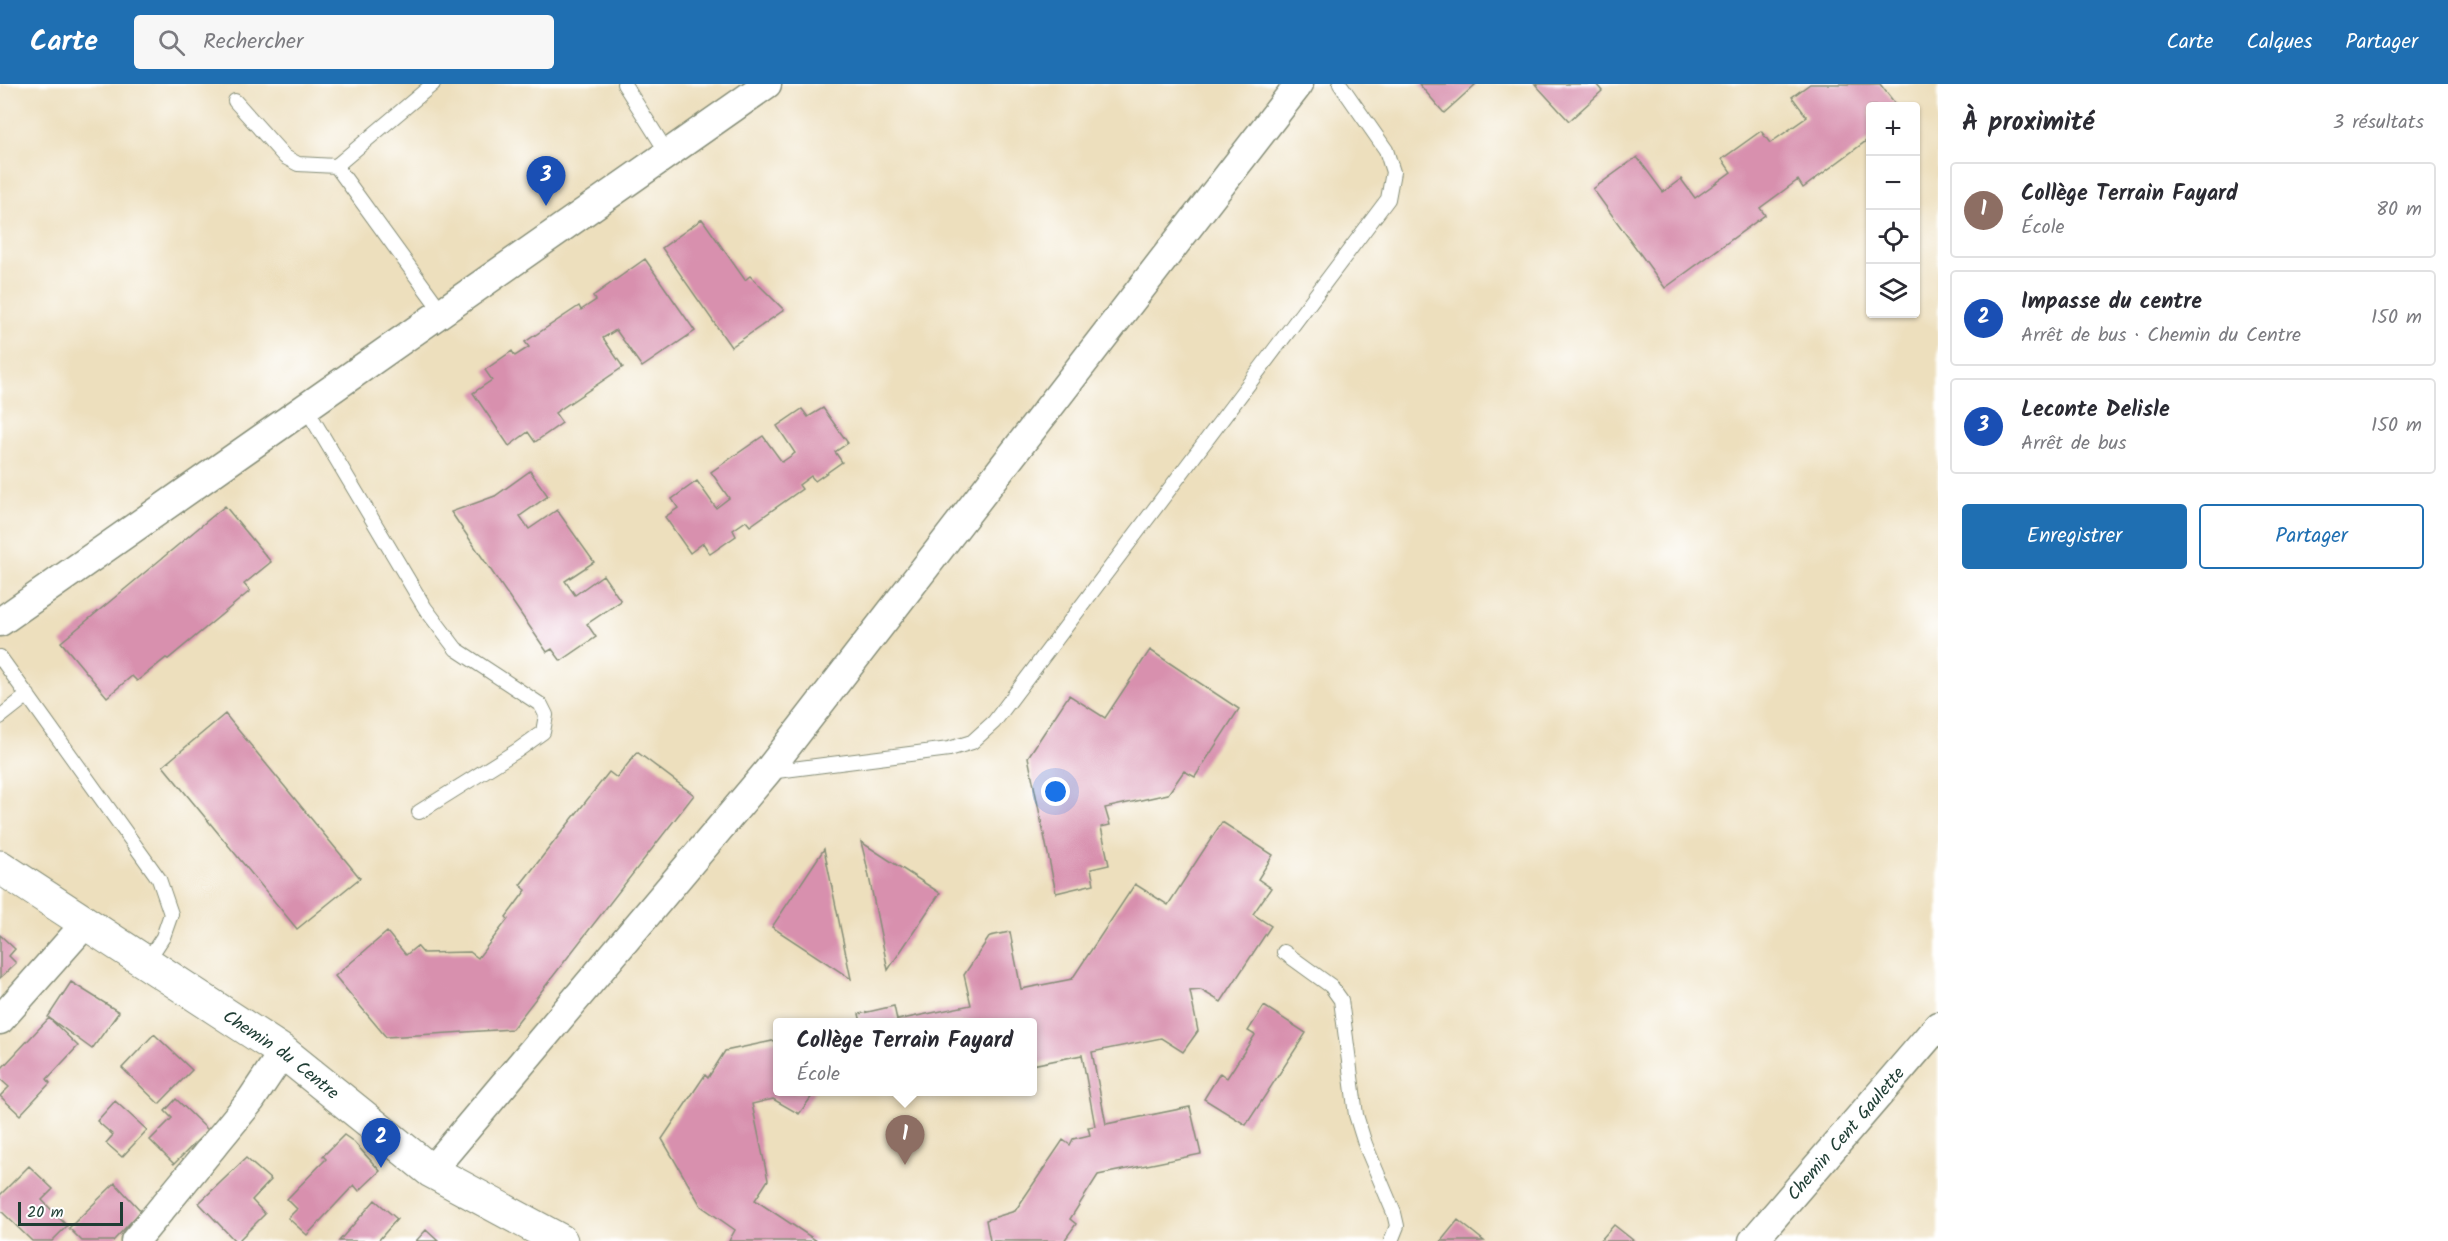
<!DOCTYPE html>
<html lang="fr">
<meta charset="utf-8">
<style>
body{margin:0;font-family:Kalam,sans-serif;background:#f7f7f7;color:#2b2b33}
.controls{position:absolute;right:18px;top:18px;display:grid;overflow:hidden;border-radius:6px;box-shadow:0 2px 4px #0004}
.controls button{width:54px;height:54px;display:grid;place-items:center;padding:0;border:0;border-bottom:2px solid #e1e1e2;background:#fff;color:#2b2b33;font:30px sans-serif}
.scale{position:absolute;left:18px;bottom:15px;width:105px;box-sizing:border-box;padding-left:6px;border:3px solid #1f3d34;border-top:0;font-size:16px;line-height:21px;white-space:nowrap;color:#1f3d34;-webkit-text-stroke:4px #fff;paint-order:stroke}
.you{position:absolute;left:1056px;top:708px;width:21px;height:21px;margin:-15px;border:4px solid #fff;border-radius:50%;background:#1a73e8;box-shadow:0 0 0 9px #1a73e833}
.badge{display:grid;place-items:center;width:39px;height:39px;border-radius:50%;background:#1f6fb2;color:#fff;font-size:20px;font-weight:700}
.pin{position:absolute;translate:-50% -50px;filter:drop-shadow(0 2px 3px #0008)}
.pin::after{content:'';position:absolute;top:32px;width:21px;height:18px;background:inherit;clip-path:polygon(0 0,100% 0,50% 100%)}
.popup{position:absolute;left:773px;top:934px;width:264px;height:78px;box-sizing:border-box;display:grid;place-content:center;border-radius:6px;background:#fff;filter:drop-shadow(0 2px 4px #0005);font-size:20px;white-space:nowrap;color:#7c7c81}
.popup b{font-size:22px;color:#2b2b33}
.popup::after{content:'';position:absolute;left:50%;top:100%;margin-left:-12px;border:12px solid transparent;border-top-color:#fff}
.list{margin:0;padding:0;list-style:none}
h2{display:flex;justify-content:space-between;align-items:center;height:78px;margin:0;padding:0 24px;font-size:26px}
h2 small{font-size:20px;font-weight:400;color:#7c7c81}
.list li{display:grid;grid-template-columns:39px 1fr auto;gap:18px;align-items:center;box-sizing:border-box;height:96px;margin:0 12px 12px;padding:0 12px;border:2px solid #e1e1e2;border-radius:6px}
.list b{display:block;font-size:22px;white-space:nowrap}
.list p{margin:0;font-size:20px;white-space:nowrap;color:#7c7c81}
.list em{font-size:20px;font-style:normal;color:#7c7c81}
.actions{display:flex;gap:12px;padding:18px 24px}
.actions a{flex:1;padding:14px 0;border:2px solid #1f6fb2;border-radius:6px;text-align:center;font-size:21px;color:#1f6fb2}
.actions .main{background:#1f6fb2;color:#fff}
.icon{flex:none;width:33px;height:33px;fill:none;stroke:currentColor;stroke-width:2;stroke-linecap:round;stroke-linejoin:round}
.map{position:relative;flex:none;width:1938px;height:1157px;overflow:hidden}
header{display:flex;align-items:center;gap:36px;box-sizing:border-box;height:84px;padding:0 30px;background:#1f6fb2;color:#fff}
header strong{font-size:28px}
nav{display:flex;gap:33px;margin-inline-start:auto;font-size:21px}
.search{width:420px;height:54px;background:#f7f7f7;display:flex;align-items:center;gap:15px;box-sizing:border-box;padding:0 21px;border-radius:6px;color:#7c7c81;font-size:22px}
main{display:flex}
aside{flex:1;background:#fff}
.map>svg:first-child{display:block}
.building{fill:#d890ae}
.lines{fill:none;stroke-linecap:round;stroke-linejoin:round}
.service-casing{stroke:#868e78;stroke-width:16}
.minor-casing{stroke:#868e78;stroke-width:31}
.tertiary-casing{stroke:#868e78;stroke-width:35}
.service{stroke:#fff;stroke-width:14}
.minor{stroke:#fff;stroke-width:28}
.tertiary{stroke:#fff;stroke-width:33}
.labels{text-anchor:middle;stroke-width:4.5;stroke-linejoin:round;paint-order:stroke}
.street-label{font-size:18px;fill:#1f3d34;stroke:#fff}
</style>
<header>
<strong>Carte</strong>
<div class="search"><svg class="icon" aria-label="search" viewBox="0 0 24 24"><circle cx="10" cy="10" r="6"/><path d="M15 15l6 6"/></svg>Rechercher</div>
<nav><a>Carte</a><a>Calques</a><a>Partager</a></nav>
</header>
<main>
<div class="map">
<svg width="1938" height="1157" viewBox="0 0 1938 1157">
<rect width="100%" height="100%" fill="#fff"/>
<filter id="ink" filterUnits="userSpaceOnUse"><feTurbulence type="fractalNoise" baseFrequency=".0167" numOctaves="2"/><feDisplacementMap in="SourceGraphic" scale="12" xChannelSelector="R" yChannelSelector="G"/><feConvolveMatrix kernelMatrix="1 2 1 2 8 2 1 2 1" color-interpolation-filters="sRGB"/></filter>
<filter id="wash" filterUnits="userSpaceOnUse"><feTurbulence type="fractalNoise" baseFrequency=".008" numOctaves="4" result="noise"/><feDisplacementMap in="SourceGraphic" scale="24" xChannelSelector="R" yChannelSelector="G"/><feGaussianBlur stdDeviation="1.35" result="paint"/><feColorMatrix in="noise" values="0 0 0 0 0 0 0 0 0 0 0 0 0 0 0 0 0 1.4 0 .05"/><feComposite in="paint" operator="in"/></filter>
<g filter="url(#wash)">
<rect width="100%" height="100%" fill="#eddfbd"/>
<g id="blocks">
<path class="building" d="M1419 0H1476L1444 29Z
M1535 0H1596L1602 7 1569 37Z
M1810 0H1880L1897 22H1870V54L1803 104 1798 96 1760 124 1765 131 1665 204 1593 105 1637 73 1663 108 1681 95 1695 114 1731 88 1722 75 1761 47 1770 59 1807 33 1792 13Z
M702 135 745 196 750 192 784 226 731 263 662 164Z
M645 175 695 247 642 283 616 246 603 254 623 283 555 329 562 339 535 358 528 348 509 362 473 309 492 296 485 286 512 267 515 272 529 263 525 258 579 222 581 226 596 216 593 212Z
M823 324 848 359 835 368 842 378 815 397 811 392 799 401 802 405 750 442 746 437 733 446 736 452 710 470 703 459 690 469 665 433 678 424 672 415 697 397 716 424 729 414 711 388 763 352 782 378 795 369 777 342 802 325 808 333Z
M530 387 548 412 520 432 529 445 557 426 594 478 565 497 575 511 603 491 621 517 587 540 596 553 561 577 552 565 547 568 451 428 495 412Z
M225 422 271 478 244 500 250 507 168 575 166 574 137 597 132 592 107 613 61 558Z
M1150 566 1239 625 1195 693 1184 687 1168 710 1105 724 1110 741 1101 743 1109 781 1091 785 1094 800 1056 809 1028 673 1069 611 1105 634Z
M225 630 360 794 297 845 163 682Z
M637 668 694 711 512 945 386 953 335 892 387 848 406 871 417 862 423 869 470 868 478 874 508 835 506 833 526 806 520 801 609 688 617 694Z
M1222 738 1273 771 1258 795 1271 804 1253 830 1271 842 1221 918 1201 906 1190 907 1198 947 1183 968 1161 954 1092 968 1106 1040 1190 1023 1201 1070 1098 1091 1070 1135 1076 1140 1064 1157H990L986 1136 1015 1127 1063 1056 1070 1061 1073 1055 1090 1051 1088 1043 1095 1042 1082 971 1032 981V938H861L859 930 894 922 897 936 971 921 964 891 990 852 1010 848 1021 905 1072 895 1135 800 1168 821Z
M861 758 940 809 888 886 866 778Z
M824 765 851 895 772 843Z
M0 851 15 865 9 872 16 879 0 894Z
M71 898 119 928 92 965 48 933Z
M1264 922 1306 949 1246 1041 1204 1015 1220 989 1227 994 1255 951 1248 947Z
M49 934 78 962 47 995 50 999 20 1031 0 1012 9 1003 0 995V986Z
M154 950 192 986 159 1020 122 984Z
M777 956V1008H815L799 1030 773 1015 752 1020 768 1096 755 1116 817 1157H729L735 1146 701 1122 662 1055 705 991 708 994 725 967Z
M176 1015 208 1046 174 1080 150 1056 172 1034 165 1027Z
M115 1017 147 1046 122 1073 106 1059 113 1051 97 1037Z
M344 1051 354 1058 380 1087 359 1107 354 1101 307 1151 288 1134 297 1125 287 1115 326 1075 323 1072Z
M246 1074 271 1096 252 1116 265 1130 238 1157H235L199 1119Z
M29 1082 53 1105 42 1116 67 1142 52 1157H32L0 1126V1111Z
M115 1099 141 1127 113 1157H82L69 1144Z
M375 1116 397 1135 378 1157H339Z
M1458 1136 1484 1157H1441Z
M1614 1141 1634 1157H1600Z
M426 1146 438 1157H416Z"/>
</g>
</g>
<g filter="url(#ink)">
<use href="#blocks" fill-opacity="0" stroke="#868e78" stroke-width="1.5"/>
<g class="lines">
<defs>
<path id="service" d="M624 0 668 70
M235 17 285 73 298 80 336 82 442 228
M336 82 433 0
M306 324 425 524 456 565 541 621 546 631 543 648 518 666 419 728
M0 573 159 795 171 830 163 853 146 879
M0 633 28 611
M769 688 949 665 972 658 994 638 1388 115 1393 88 1386 66 1340 0
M1284 868 1331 902 1341 916 1356 1031 1365 1060 1394 1129 1397 1142 1391 1157"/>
<g id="minor">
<path d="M0 538 767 0"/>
<path d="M0 936 86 839"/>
<path d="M431 1087 767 688 1299 0"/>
<path d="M135 1157 251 1016 283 968"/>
<path id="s1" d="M1753 1157 1938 942"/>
</g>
<g id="tertiary">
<path id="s2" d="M0 783 283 968 431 1087 561 1157"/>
</g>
</defs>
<use href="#service" class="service-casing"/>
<use href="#minor" class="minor-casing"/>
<use href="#tertiary" class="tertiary-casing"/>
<use href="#service" class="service"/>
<use href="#minor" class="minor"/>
<use href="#tertiary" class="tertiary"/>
</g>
</g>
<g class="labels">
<g class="street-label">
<text dy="6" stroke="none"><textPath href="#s2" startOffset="338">Chemin du Centre</textPath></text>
<text dy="6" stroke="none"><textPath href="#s1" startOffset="142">Chemin Cent Gaulette</textPath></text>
</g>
</g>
</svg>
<div class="controls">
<button>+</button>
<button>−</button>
<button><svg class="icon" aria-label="locate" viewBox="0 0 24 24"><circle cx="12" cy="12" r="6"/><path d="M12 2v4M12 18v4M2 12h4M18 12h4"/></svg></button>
<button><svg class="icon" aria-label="layers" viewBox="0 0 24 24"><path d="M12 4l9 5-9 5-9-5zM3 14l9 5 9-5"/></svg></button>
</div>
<div class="scale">20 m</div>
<div class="you"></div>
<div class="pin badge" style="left:905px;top:1081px;background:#8d6e63">1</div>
<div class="popup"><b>Collège Terrain Fayard</b>École</div>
<div class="pin badge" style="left:381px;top:1084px;background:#1a4fb4">2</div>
<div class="pin badge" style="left:546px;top:122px;background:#1a4fb4">3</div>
</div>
<aside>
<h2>À proximité<small>3 résultats</small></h2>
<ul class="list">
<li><span class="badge" style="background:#8d6e63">1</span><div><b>Collège Terrain Fayard</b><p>École</p></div><em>80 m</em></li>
<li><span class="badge" style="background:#1a4fb4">2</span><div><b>Impasse du centre</b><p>Arrêt de bus · Chemin du Centre</p></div><em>150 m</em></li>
<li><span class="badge" style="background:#1a4fb4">3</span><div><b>Leconte Delisle</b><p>Arrêt de bus</p></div><em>150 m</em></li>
</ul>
<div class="actions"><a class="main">Enregistrer</a><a>Partager</a></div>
</aside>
</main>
